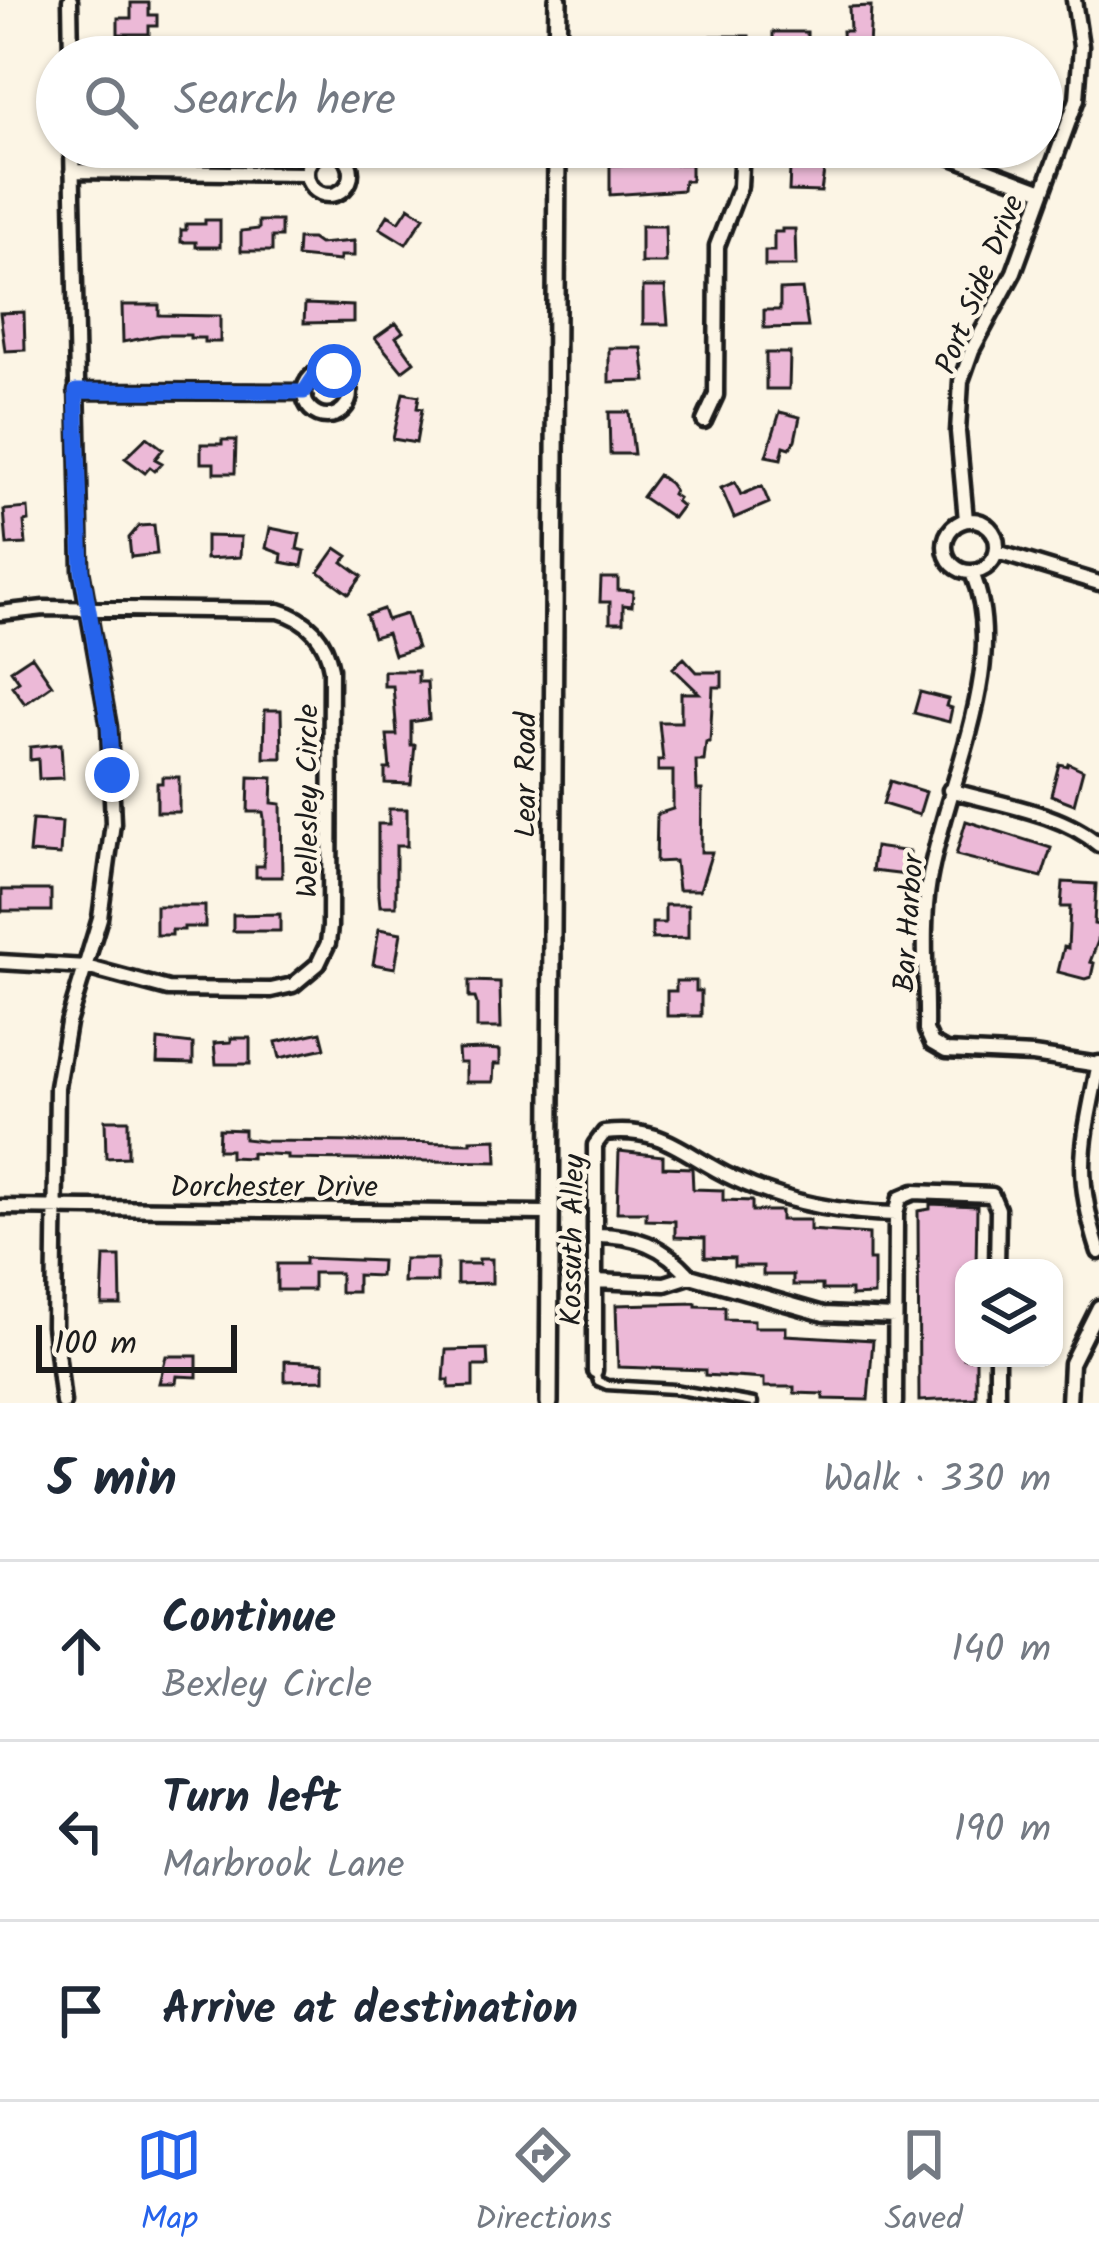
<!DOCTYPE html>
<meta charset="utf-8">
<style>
body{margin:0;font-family:Kalam,sans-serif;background:#f2f2f3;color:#1f2937}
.controls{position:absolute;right:36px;bottom:36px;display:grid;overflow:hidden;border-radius:24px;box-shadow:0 3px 9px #0004}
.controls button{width:108px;height:108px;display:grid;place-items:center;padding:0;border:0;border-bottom:3px solid #e0e1e3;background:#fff;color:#1f2937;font:60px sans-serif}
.scale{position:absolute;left:36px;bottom:30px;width:201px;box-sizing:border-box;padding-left:12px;border:6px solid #1c1c1c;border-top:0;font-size:33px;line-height:42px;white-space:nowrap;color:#1c1c1c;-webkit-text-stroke:9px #fcf5e5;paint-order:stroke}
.stop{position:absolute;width:36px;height:36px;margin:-27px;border:9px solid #2563eb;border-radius:50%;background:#fff}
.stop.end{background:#2563eb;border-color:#fff;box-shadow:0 3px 12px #0008}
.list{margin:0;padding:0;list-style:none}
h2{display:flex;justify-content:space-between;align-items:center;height:156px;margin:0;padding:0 48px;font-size:51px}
h2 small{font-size:39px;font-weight:400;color:#747a83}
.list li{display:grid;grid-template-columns:78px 1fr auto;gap:36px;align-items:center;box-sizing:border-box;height:180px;padding:0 48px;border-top:3px solid #e0e1e3}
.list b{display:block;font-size:45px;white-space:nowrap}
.list p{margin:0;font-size:39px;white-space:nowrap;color:#747a83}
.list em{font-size:39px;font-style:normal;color:#747a83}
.icon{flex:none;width:66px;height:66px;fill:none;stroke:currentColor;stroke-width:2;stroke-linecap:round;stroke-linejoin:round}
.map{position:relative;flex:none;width:1099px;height:1403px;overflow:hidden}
.search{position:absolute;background:#fff;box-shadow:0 3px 9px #0004;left:36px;right:36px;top:36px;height:132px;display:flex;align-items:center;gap:30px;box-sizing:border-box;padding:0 42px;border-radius:66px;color:#747a83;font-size:45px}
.sheet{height:696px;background:#fff}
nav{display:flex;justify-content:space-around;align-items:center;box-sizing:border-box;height:168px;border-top:3px solid #e0e1e3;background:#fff;font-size:33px;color:#747a83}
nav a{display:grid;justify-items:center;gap:6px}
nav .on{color:#2563eb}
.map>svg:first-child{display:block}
.building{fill:#ecb9d7;stroke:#1c1c1c;stroke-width:3}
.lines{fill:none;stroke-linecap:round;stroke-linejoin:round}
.service-casing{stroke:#1c1c1c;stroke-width:15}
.minor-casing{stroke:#1c1c1c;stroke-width:21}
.tertiary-casing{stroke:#1c1c1c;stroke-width:24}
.service{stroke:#fcf5e5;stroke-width:6}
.minor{stroke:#fcf5e5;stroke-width:12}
.tertiary{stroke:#fcf5e5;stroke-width:15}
.route{stroke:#2563eb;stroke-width:15}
.labels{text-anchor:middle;stroke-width:9;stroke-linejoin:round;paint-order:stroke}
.street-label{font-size:30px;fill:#1c1c1c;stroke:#fcf5e5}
</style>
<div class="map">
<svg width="1099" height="1403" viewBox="0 0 1099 1403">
<rect width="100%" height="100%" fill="#fcf5e5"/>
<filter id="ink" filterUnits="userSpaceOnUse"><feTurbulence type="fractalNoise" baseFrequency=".00833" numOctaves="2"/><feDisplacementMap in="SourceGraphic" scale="24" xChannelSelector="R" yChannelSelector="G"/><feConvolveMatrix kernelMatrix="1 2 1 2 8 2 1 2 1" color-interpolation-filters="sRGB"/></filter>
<g filter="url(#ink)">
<path class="building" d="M131 3H149V15H157V26H149V34H118V18H131Z
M871 6 869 48 843 49 842 31H850L849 7Z
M773 32H807V57H773Z
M712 36H749V57H712Z
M644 164H691V181H684L683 190 610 195V165Z
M809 164H825L821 192 789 191 790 168H809Z
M409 207 424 217 406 244 380 228 388 215 399 222Z
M205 220H220V247H196V242H181V230H186V224H205Z
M259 221H281V237H272V251H241V231L259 229Z
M641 226H665L666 263H641Z
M782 229H795L796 266H765V251H774V232H782Z
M298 239H312L319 244 354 241V256H340V261L297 257Z
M643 287H665L668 324H643Z
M802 289 808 327 764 328V310H780V290Z
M305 304 353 306V322L304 323Z
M122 305H159V315L220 316V342H204V338H190V335H160L123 342Z
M24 312 25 350 5 351 0 313Z
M396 323 403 332 396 337 414 362 402 371 375 338Z
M609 348H642L646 381 609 382Z
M766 353H790L789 389H766Z
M403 393 419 396 417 408 422 409 416 443 393 439Z
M609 412H629L634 454H610Z
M780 412 800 417 795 440 790 448 784 446 781 459 766 456Z
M147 437 163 449 155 459 162 463 155 471 150 467 145 473 125 458Z
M222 440H236L235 473H214V463H201V444H222Z
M658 475 669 483 674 490 672 494 678 498 676 501 682 506 673 518 642 497Z
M735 482 741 495 762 486 769 503 734 518 721 488Z
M28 508 29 521 24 522 26 544 7 545 4 510Z
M154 525 157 554 131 557 129 538 139 526Z
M270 528 300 534 297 549 305 551 302 566 281 562 282 554 266 548Z
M206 536 241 537 240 557 206 559Z
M336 548 348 556 343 562 362 576 349 594 319 572Z
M601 578H618V590L633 591 632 606 623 605V622H610V602H600Z
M383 609 387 620 406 614 417 648 394 655 387 633 373 637 366 615Z
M32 656 52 685 25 704 12 686 19 681 11 670Z
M684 658 697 672H722V687H713L710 742H706L704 761H696L697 790H702L701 852H712L700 890H678L675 861 656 862 657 814 673 809V771H658V760H663L659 722H681V693H699L673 668Z
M384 671H418V682H427L429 719 411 722V745H415L411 784 385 783V769H390L387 735H397L393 686H384Z
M920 692 948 699 946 706 952 708 949 722 914 713Z
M265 710H281L282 758H264Z
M61 744 63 778 39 779 38 759 30 760V747Z
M1068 763 1083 770 1074 804 1051 795 1059 764 1067 766Z
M162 777H179V812H157V783H162Z
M249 777 273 778 272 803 281 804 282 877H256V866H264V818L263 812H248Z
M890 781 926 792 919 815 883 804Z
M389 809H407V846H396V906H380L378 885V824H389Z
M32 820 62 822 60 855 29 853Z
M966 821 1051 848 1042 877 956 855Z
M875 847 910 852 907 875 872 871Z
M1063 882 1096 884 1094 924 1099 925 1098 941 1090 962 1094 963 1091 977 1085 979 1058 972 1064 947 1068 948 1070 907H1061Z
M2 890H51V911H2Z
M665 905H688V938L652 939V923H665Z
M156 906H205V927H184V930H172V935H156Z
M280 914V931H233V915Z
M379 929 401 933 395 968 373 964Z
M469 981 500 982 501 1028H477V1004L475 998H469Z
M676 981H696V991H701V1016H667V991H676Z
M321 1032 325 1048 280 1058 276 1042Z
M231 1038H250V1064H216L214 1043 231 1042Z
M158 1040 193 1044V1064L157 1063Z
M483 1049 500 1050V1064H494L493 1082H466V1063H459L458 1050Z
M105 1120H128V1157L106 1158Z
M219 1129 244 1130V1139L262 1141 471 1143V1140L496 1139 497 1162 287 1159V1155L251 1153V1158L230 1157V1150H218Z
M619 1151 663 1156V1167L692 1168 693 1189 723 1190V1200L752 1201V1211H781V1220H810V1230L869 1234V1260H874V1295L851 1296V1290H822V1285H793V1275H763V1266H734V1258L705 1257V1238L675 1237V1221L646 1220V1212H617Z
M930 1204 977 1206 976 1268H964V1358H976V1398L919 1401 918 1211 930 1209Z
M104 1257H120L121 1305H102Z
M305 1258 381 1261 380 1276 357 1275V1292H340V1273H313V1290H277V1264H305Z
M404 1259H437V1282H403Z
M479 1259H492V1283L457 1284V1264H479Z
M696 1303V1306L725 1307V1319L754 1320V1327H786V1335L873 1340 868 1400 823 1399V1394L794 1393V1387H764V1379L705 1375V1370L618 1367 616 1305Z
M487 1349 488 1366H473V1387L449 1388V1380H444L446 1350Z
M166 1356H197V1377L177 1376 176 1383H159Z
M285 1361 324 1363V1380L285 1381Z"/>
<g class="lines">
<defs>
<path id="service" d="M595 1371 598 1381 607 1385 674 1389 753 1403"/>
<path id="minor" d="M70 0 71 57
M925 147 1043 191
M307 173a22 22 0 1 1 44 0a22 22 0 1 1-44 0Z
M72 171 307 174
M304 393a23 23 0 1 1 46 0a23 23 0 1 1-46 0Z
M76 391 304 392
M704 421 716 395 717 246 740 186 742 147
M945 546a26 26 0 1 1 52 0a26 26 0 1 1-52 0Z
M966 520 958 432 961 381 972 350 1014 272 1077 99 1081 46 1074 0
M997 552 1099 583
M972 573C1011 665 945 785 929 881 921 929 927 982 926 1030L932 1043 946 1051 1033 1055 1099 1065
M0 613 44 608 279 611C308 619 326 639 331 669L330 927 328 943 318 964 293 985 271 990 168 989 86 967 0 962
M950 790C998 804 1061 812 1099 845
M1099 1063C1083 1144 1073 1171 1099 1252
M0 1207 548 1213
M595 1235C635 1235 663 1245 690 1276
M595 1281 665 1284 690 1276 824 1314 895 1317
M595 1371V1145L604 1133C666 1126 683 1155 733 1178 784 1202 840 1213 896 1214
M63 1403 54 1326 57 1087 68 1023 100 918 113 823 109 727 81 570 72 147
M895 1403 896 1214 900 1198 914 1192 992 1195 998 1209 997 1268
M997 1403V1358
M1069 1403 1071 1363 1099 1307"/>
<path id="tertiary" d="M557 57 558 0
M549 1403 557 147"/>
</defs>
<use href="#service" class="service-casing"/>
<use href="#minor" class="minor-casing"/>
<use href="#tertiary" class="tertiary-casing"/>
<use href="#service" class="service"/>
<use href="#minor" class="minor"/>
<use href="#tertiary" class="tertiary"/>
</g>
</g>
<g class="lines" filter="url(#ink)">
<path class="route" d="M112 775 109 727 82 570 76 391 304 392 317 372 334 371"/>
</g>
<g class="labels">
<g class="street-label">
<text transform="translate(979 284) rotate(-68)" y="10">Port Side Drive</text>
<text transform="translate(525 775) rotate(-90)" y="10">Lear Road</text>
<text transform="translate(307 801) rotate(-90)" y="10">Wellesley Circle</text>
<text transform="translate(908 923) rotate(-86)" y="10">Bar Harbor</text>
<text x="274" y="1196">Dorchester Drive</text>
<text transform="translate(572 1240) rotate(-89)" y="10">Kossuth Alley</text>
</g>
</g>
</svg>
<div class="controls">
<button><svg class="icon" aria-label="layers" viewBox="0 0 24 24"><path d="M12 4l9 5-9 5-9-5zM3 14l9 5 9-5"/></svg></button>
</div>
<div class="scale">100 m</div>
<div class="stop" style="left:334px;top:371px"></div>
<div class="stop end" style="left:112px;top:775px"></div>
<div class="search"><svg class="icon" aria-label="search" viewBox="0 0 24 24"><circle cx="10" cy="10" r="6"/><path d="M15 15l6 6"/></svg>Search here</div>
</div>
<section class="sheet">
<h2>5 min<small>Walk · 330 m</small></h2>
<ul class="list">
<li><svg class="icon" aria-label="ahead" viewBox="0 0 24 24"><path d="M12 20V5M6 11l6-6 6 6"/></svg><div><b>Continue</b><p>Bexley Circle</p></div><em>140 m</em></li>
<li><svg class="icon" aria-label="left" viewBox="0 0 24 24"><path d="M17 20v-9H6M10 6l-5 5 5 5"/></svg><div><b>Turn left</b><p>Marbrook Lane</p></div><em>190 m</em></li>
<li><svg class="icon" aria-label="arrive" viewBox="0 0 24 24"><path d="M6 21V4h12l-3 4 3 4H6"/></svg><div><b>Arrive at destination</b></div></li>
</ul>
</section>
<nav>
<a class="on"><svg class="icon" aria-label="map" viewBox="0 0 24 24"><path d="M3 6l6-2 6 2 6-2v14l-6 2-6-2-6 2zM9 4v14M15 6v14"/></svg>Map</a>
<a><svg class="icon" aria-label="directions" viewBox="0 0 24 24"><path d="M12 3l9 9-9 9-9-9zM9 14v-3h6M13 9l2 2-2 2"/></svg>Directions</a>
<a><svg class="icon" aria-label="saved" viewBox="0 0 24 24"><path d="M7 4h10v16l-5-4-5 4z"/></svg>Saved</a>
</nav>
